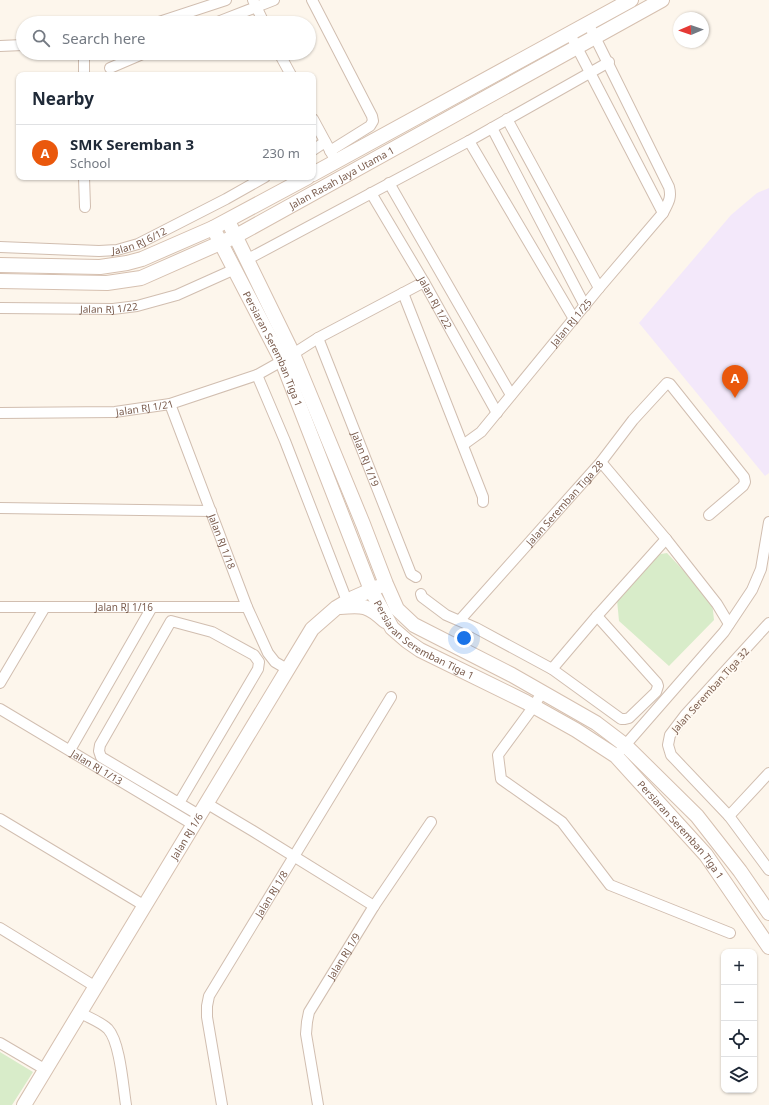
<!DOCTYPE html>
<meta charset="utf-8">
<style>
body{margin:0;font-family:"Noto Sans",sans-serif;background:#f6f6f7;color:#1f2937}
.controls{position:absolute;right:12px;bottom:12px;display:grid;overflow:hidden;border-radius:8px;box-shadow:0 1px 3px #0004}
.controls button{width:36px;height:36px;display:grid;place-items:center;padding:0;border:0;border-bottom:1px solid #e0e1e3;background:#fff;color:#1f2937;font:20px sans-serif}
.compass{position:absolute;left:673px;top:12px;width:36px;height:36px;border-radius:50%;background:#fff;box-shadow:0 1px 3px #0004;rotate:268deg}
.you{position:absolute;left:464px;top:638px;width:14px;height:14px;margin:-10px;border:3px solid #fff;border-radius:50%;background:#1a73e8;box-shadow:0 0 0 6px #1a73e833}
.badge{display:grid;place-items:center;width:26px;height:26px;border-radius:50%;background:#ea580c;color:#fff;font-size:13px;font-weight:700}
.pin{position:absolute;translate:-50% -33px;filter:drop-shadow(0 1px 2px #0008)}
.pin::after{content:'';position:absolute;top:21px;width:14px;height:12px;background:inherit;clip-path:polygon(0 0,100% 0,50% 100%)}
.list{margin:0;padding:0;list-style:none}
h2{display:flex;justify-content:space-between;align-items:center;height:52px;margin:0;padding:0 16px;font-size:17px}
h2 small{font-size:13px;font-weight:400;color:#747a83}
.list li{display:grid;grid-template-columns:26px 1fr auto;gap:12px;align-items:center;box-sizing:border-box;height:56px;padding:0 16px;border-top:1px solid #e0e1e3}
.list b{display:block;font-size:15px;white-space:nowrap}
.list p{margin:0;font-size:13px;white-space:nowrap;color:#747a83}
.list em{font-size:13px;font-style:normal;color:#747a83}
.icon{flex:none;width:22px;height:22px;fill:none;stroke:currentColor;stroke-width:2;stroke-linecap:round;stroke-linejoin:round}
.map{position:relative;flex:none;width:769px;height:1105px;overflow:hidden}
.search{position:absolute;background:#fff;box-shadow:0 1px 3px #0004;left:16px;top:16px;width:300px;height:44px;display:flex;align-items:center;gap:10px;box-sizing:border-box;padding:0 14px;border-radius:22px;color:#747a83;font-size:15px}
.panel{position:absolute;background:#fff;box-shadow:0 1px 3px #0004;left:16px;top:72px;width:300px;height:108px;border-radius:8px}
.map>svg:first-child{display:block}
.education{fill:#f3e8fa}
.green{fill:#d8ecc9}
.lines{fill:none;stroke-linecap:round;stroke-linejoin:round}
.street-casing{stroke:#d1beb0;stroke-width:12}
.secondary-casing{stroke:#d6c0b0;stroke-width:16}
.street{stroke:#fff;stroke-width:10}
.secondary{stroke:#fff;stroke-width:14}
.labels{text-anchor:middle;stroke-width:3.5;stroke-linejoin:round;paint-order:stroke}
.street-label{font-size:10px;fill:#7a5c4d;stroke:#fffaf3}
</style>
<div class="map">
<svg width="769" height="1105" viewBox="0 0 769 1105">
<rect width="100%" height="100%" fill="#fdf6ec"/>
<path class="education" d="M769 188V473L765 476 639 323 731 215 757 193Z"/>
<path class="green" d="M667 553 712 601 714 620 669 666 619 621 617 600 655 555Z
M0 1052 33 1072 12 1105H0Z"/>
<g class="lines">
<defs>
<g id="street">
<path d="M253 0 264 23"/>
<path d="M312 0 372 116 373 121 370 126 330 151"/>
<path d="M156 23 226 0"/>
<path d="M215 23 274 0"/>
<path d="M570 34 663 213"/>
<path d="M0 46 23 45"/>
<path d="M84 53V75"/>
<path d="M279 53 291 75"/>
<path d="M110 68 145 53"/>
<path d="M313 119 333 156"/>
<path d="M507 119 599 288"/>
<path d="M492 128 585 306"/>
<path d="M469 141 574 319"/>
<path d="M313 150 325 142"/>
<path d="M84 177 85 207"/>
<path d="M389 183 511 395"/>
<path id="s1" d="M371 193 424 282 497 413"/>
<path id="s2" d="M0 247 99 251 117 250 138 244 226 199 265 177"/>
<path d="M248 259 469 141 609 62"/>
<path d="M403 293 483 497V502"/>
<path id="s3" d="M0 308 113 309 137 306 177 295 235 269"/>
<path id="s4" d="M318 338 411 574 416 577"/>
<path d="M293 354 318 338 424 282"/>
<path d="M257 375 285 441 347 601"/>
<path id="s5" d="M170 404 247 607 268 653 275 662 287 669"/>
<path id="s6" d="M0 413 115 412 170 404 257 375 282 361"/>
<path id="s7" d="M463 445 481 432 599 288 663 213C668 203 672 198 669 187L588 23"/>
<path d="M601 462 666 539 717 604 729 624"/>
<path d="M0 508 211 511"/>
<path d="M421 594 422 597 446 615 476 628 552 669 621 719H625L629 718 656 692 658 686 657 683 597 616"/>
<path id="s8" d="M0 607H247"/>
<path id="s9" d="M460 620 601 462 633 420 667 383 670 384 744 477 745 482 743 486 709 515"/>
<path d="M769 623 686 714 670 735 668 745 671 755 729 816 769 870"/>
<path d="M552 669 597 616 666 539"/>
<path d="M0 683 45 607"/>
<path d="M542 692 534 706 498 755 501 779 562 822 610 885 730 933"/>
<path id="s10" d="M0 709 194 825"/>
<path d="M70 750 152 607"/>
<path d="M621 750 724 632 752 590 761 569 769 522"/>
<path d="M179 803 258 669 259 662 254 655 212 632 171 621 100 745 99 751 101 757 199 815"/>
<path d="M206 803 253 831 374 906"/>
<path d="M729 816 769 773"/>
<path d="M0 819 145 906"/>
<path d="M0 928 96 987"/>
<path d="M81 1013C89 1018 101 1022 108 1029 120 1042 123 1086 126 1105"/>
<path d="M0 1043 46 1070"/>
<path id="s11" d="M222 1105 207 1017V1006L209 996 391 697"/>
<path id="s12" d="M318 1105 306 1034 307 1022 309 1012 374 906 431 822"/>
</g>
<g id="secondary">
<path d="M313 174 631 0"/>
<path d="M228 221 293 354 363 524 386 584 397 609 414 625 512 675 596 723 625 745 697 816 740 871 769 913"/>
<path id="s13" d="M213 228 282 361 371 590 392 628 407 641 420 650 526 702 576 730 616 756 706 855 769 947"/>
<path d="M0 265 100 267 127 263 142 259 213 228 308 177"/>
<path id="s14" d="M0 281 107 283 141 278 236 236 662 0"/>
<path d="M340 607C363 605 368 605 385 621"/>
<path id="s15" d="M24 1105 312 629 336 608 353 598 378 587"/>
</g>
</defs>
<use href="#street" class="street-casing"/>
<use href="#secondary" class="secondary-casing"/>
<use href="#street" class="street"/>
<use href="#secondary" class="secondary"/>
</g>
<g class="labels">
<g class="street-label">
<text dy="4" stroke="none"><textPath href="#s14" startOffset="366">Jalan Rasah Jaya Utama 1</textPath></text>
<text dy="4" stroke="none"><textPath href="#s2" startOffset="141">Jalan RJ 6/12</textPath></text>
<text dy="4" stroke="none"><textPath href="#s1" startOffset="127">Jalan RJ 1/22</textPath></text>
<text dy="4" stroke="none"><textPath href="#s3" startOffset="109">Jalan RJ 1/22</textPath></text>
<text dy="4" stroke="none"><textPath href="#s7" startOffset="164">Jalan RJ 1/25</textPath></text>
<text dy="4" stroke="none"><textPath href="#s13" startOffset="135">Persiaran Seremban Tiga 1</textPath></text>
<text dy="4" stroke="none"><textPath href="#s6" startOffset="145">Jalan RJ 1/21</textPath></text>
<text dy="4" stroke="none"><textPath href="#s4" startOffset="130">Jalan RJ 1/19</textPath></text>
<text dy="4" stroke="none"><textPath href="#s9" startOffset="157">Jalan Seremban Tiga 28</textPath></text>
<text dy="4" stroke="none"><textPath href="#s5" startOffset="147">Jalan RJ 1/18</textPath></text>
<text dy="4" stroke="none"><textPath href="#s8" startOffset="124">Jalan RJ 1/16</textPath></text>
<text dy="4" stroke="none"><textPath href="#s13" startOffset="471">Persiaran Seremban Tiga 1</textPath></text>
<text transform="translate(710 690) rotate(-48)" y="4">Jalan Seremban Tiga 32</text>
<text dy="4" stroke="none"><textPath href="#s10" startOffset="113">Jalan RJ 1/13</textPath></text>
<text dy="4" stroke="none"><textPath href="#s13" startOffset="796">Persiaran Seremban Tiga 1</textPath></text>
<text dy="4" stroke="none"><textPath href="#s15" startOffset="314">Jalan RJ 1/6</textPath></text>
<text dy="4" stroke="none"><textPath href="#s11" startOffset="230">Jalan RJ 1/8</textPath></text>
<text dy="4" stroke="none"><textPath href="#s12" startOffset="160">Jalan RJ 1/9</textPath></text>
</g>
</g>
</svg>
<div class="controls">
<button>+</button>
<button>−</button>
<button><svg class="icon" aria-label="locate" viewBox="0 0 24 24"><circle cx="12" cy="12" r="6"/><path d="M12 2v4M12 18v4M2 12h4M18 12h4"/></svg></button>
<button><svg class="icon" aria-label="layers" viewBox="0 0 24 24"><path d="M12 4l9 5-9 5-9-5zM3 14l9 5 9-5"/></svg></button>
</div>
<svg class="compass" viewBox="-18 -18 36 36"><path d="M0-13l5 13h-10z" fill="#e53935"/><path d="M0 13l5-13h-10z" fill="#747a83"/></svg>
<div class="you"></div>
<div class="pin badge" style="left:735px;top:398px">A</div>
<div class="search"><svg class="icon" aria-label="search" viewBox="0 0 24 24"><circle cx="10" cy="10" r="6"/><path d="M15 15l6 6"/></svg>Search here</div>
<section class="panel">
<h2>Nearby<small></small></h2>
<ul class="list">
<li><span class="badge">A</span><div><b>SMK Seremban 3</b><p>School</p></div><em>230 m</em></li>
</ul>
</section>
</div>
